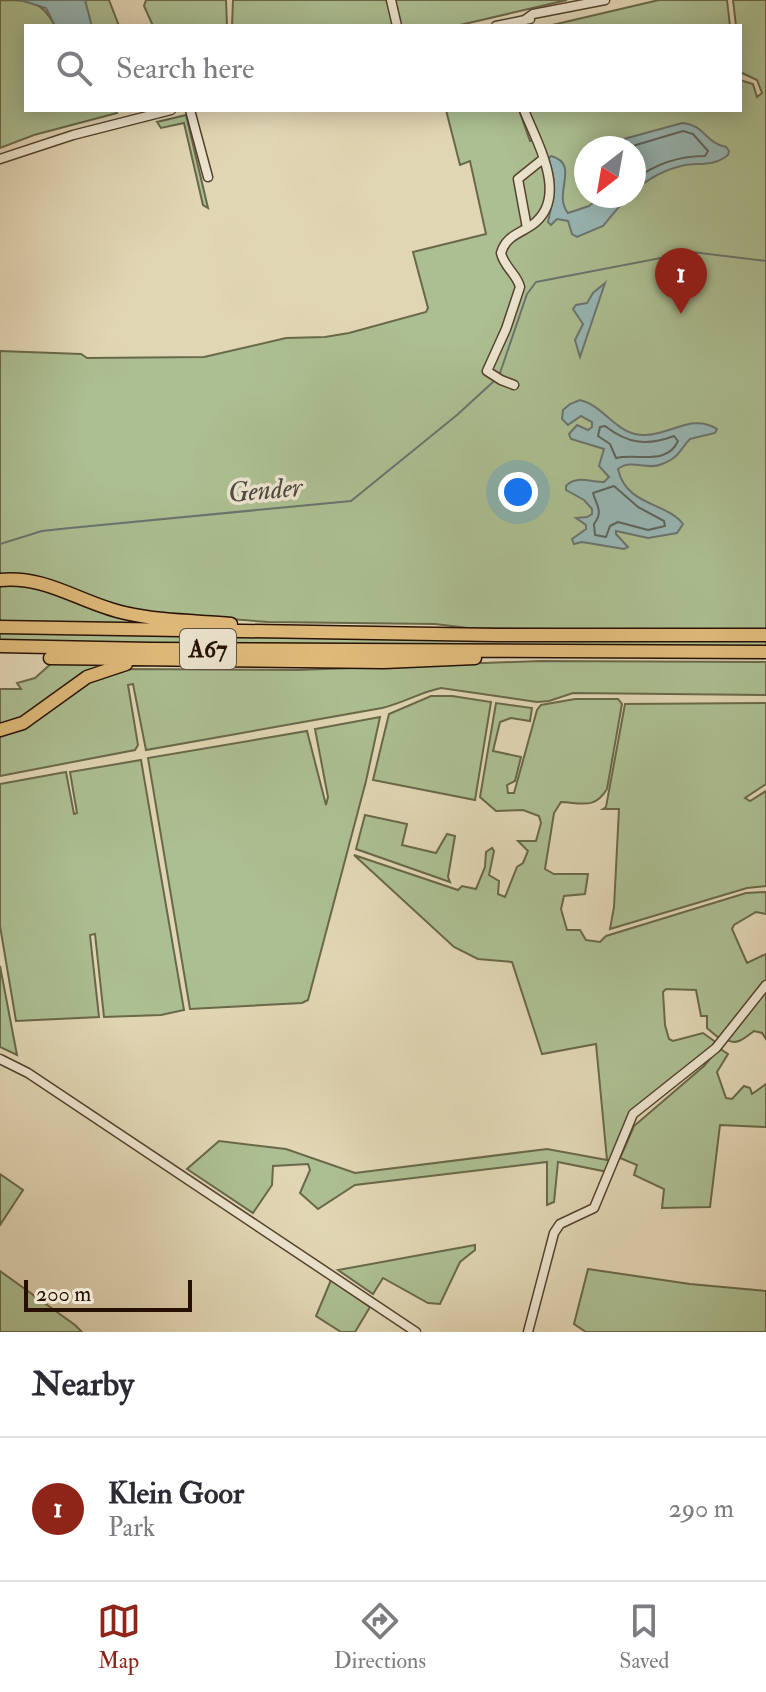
<!DOCTYPE html>
<style>
body{margin:0;font-family:"IM FELL Double Pica",serif;background:#f7f7f7;color:#2b2b33}
.compass{position:absolute;left:574px;top:136px;width:72px;height:72px;border-radius:50%;background:#fff;box-shadow:0 4px 20px #0003;rotate:211deg}
.scale{position:absolute;left:24px;bottom:20px;width:168px;box-sizing:border-box;padding-left:8px;border:4px solid #261002;border-top:0;font-size:22px;line-height:28px;white-space:nowrap;color:#261002;-webkit-text-stroke:6px #ece4ce;paint-order:stroke}
.you{position:absolute;left:518px;top:492px;width:28px;height:28px;margin:-20px;border:6px solid #fff;border-radius:50%;background:#1a73e8;box-shadow:0 0 0 12px #1a73e833}
.badge{display:grid;place-items:center;width:52px;height:52px;border-radius:50%;background:#8f2418;color:#fff;font-size:26px;font-weight:700}
.pin{position:absolute;translate:-50% -66px;filter:drop-shadow(0 2px 4px #0008)}
.pin::after{content:'';position:absolute;top:42px;width:28px;height:24px;background:inherit;clip-path:polygon(0 0,100% 0,50% 100%)}
.list{margin:0;padding:0;list-style:none}
h2{display:flex;justify-content:space-between;align-items:center;height:104px;margin:0;padding:0 32px;font-size:34px}
h2 small{font-size:26px;font-weight:400;color:#7c7c81}
.list li{display:grid;grid-template-columns:52px 1fr auto;gap:24px;align-items:center;box-sizing:border-box;height:144px;padding:0 32px;border-top:2px solid #e1e1e2}
.list b{display:block;font-size:30px;white-space:nowrap}
.list p{margin:0;font-size:26px;white-space:nowrap;color:#7c7c81}
.list em{font-size:26px;font-style:normal;color:#7c7c81}
.icon{flex:none;width:44px;height:44px;fill:none;stroke:currentColor;stroke-width:2;stroke-linecap:round;stroke-linejoin:round}
.map{position:relative;flex:none;width:766px;height:1332px;overflow:hidden}
.search{position:absolute;background:#fff;box-shadow:0 4px 20px #0003;left:24px;right:24px;top:24px;height:88px;display:flex;align-items:center;gap:20px;box-sizing:border-box;padding:0 28px;border-radius:0px;color:#7c7c81;font-size:30px}
.sheet{height:248px;background:#fff}
nav{display:flex;justify-content:space-around;align-items:center;box-sizing:border-box;height:112px;border-top:2px solid #e1e1e2;background:#fff;font-size:22px;color:#7c7c81}
nav a{display:grid;justify-items:center;gap:4px}
nav .on{color:#8f2418}
.map>svg:first-child{display:block}
.green{fill:#acbf92;stroke:#69684a;stroke-width:2;fill-rule:evenodd}
.water{fill:#97b7b6;stroke:#6a746e;stroke-width:2}
.lines{fill:none;stroke-linecap:round;stroke-linejoin:round}
.shore{stroke:#5e645c;stroke-width:2}
.stream{stroke:#6a746e;stroke-width:2}
.minor-casing{stroke:#55422e;stroke-width:11}
.highway-casing{stroke:#261002;stroke-width:15}
.minor{stroke:#ece4ce;stroke-width:8}
.highway{stroke:#e0bb7a;stroke-width:12}
.labels{text-anchor:middle;stroke-width:7;stroke-linejoin:round;paint-order:stroke}
.shield{fill:#ece4ce;stroke:#61503f;stroke-width:2}
.shield-label{font-size:24px;font-weight:bold;fill:#261002}
.water-label{font-size:28px;font-style:italic;fill:#4e4a41;stroke:#ece4ce}
</style>
<div class="map">
<svg width="766" height="1332" viewBox="0 0 766 1332">
<rect width="100%" height="100%" fill="#e1d6b4"/>
<filter id="stains"><feTurbulence type="fractalNoise" baseFrequency=".0025" numOctaves="4"/><feColorMatrix values="0 0 0 0 .2 0 0 0 0 .09 0 0 0 0 .02 0 0 0 .5 -.17"/></filter>
<radialGradient id="worn" r=".72"><stop offset=".6" stop-color="#630" stop-opacity="0"/><stop offset="1" stop-color="#630" stop-opacity=".3"/></radialGradient>
<path class="green" d="M0 0C30 0 42 0 55 26H26V110H116L117 113 34 135 0 148Z
M85 0H109L119 26H90Z
M146 0H226L227 26H153L144 6Z
M233 0H387L393 26H232Z
M394 0H567L456 26H400Z
M659 0H727L730 26H548Z
M733 0H766V631L468 628 435 624 268 622 141 612 91 597 46 579 0 574V351L81 354 87 358 204 357 286 338 325 337 349 333 426 312 428 308 413 252 486 234 470 161 460 165 446 110H519L530 141 538 139 527 110H740V80L753 84 757 97 762 93 757 80 740 72V26H736ZM586 148H634V196H586Z
M186 115 208 208 203 205 184 123 161 128 157 122Z
M0 582H20L92 605 209 625 0 622Z
M0 630 766 639V648L151 644 0 641Z
M54 661H122L31 714 0 725V689H21L17 683 35 678Z
M540 661 766 662V695L573 693 549 701 537 702 441 688C421 692 403 703 382 708L146 750 133 684 128 685 138 745 135 750 0 776V735L73 688 123 669 299 670Z
M431 696H452L491 702 475 800 373 780 389 714Z
M575 699H618L622 704 607 789C595 809 583 803 561 802L554 813 545 869 554 874H588L585 894 564 896 561 909 567 930H580L586 940 600 942 606 936 746 893 766 892V914L756 912 734 925 732 929 747 963 766 954V981L720 1039 707 1028V1016H701L696 990 666 989 663 992 665 1025 669 1039 673 1041 703 1033 717 1043 628 1122 608 1172 558 1162 554 1202 547 1205V1162L355 1185 318 1209 300 1193 310 1170 308 1164 273 1166 272 1185 253 1213 187 1169 219 1141 286 1149 355 1173 547 1149 607 1160 596 1044 542 1054 512 962 478 959 454 947 354 855 458 890 462 886 476 889 485 867 486 852 492 848 494 851 489 875 499 881 498 894 505 897 517 867 523 863 528 851 518 841H536L541 823 539 816 523 810 496 811 480 797 496 703 532 708 530 721 511 718 500 722 493 751 521 757 515 781 507 785 508 793H514L537 710 541 705Z
M766 703V784L745 798 750 801 766 791V886L747 888 610 929 614 907 619 809H603L606 807 625 704Z
M380 717 366 781 308 1000 302 1003 190 1009 148 758 307 731 326 805 328 797 315 729Z
M141 760 184 1010 161 1015 104 1017 95 934 90 935 99 1017 16 1021 0 926V784L66 772 74 814 77 813 70 772Z
M365 815 407 824 402 845 436 853 447 834 455 836 448 877 450 882 356 849Z
M0 966 17 1055 0 1047Z
M766 989V1039L762 1033 754 1031C746 1037 737 1046 727 1040Z
M719 1048 728 1054 717 1072 726 1098 732 1099 744 1086 750 1088 752 1094 766 1084V1127L720 1125 710 1207 662 1208 664 1189 634 1175 637 1165 620 1158 634 1126 704 1066Z
M0 1174 23 1190 0 1225Z
M475 1245V1250L460 1262 440 1304 428 1303 383 1278 373 1294 338 1270Z
M588 1269 690 1284 766 1291V1332H586L574 1324Z
M0 1271 75 1325 82 1332H0Z
M331 1280 370 1307 355 1332H341L316 1316Z"/>
<path class="water" d="M20 0H85L91 23 90 26H55L46 8Z
M682 123C705 125 704 142 726 147L729 151 728 155C715 166 701 163 685 165 666 169 649 178 634 191V148H614L624 139Z
M551 156C581 164 552 194 568 213L589 206 601 196H628L603 226 577 237 572 234 568 221 557 219 551 225 548 222C553 199 558 182 548 159Z
M605 283 580 357 575 340 583 324 573 309 576 305 587 303 593 293Z
M580 400C605 406 617 436 645 435 670 435 692 413 717 429L715 433 690 439C680 449 680 457 662 464 647 471 631 458 618 469 626 506 666 502 683 524L677 533 648 538 616 531V534L628 547 624 549 582 542 574 544 572 539 586 529V525L576 518 587 517 592 514V509L584 500 566 490V486C575 475 591 482 604 482L609 477 599 466 604 449 571 439 569 434 577 425 588 430 592 427V422L581 416 568 425 562 419 563 410 570 404Z"/>
<g class="lines">
<path class="shore" d="M626 148 683 131 693 134 708 151 705 156C679 156 655 164 634 180
M605 426C628 444 647 446 674 436L678 441C667 466 637 453 616 458L610 444 598 436 600 427Z
M614 486 638 507 664 521 665 526 648 530 618 522 610 526 606 537 595 535 594 524C604 511 596 505 593 493Z"/>
<path class="stream" d="M500 373 527 294 536 282 692 252 766 261
M0 544 42 531 70 528 351 501 457 415 493 382"/>
<defs>
<path id="minor" d="M391 0 397 26
M526 19 533 14 605 0
M496 26 530 19
M190 110 208 177
M0 159 73 135 171 110
M527 228 518 179 543 159
M514 385 501 380 487 371 506 329 520 287C517 274 504 267 501 253 506 236 519 234 532 225 570 198 537 143 524 110
M0 1059 28 1073 416 1332
M528 1332 554 1233 560 1224 594 1208 633 1114 716 1048 766 985"/>
<path id="highway" d="M0 580C47 575 82 604 125 613 159 621 196 621 231 624
M0 627 496 635H766
M0 646 150 649 766 652
M50 658 384 662 475 658
M0 730 23 723 87 677 126 664"/>
</defs>
<use href="#minor" class="minor-casing"/>
<use href="#highway" class="highway-casing"/>
<use href="#minor" class="minor"/>
<use href="#highway" class="highway"/>
</g>
<g class="labels">
<rect class="shield" x="180" y="629" width="56" height="40" rx="6"/>
<g class="shield-label">
<text x="208" y="657">A67</text>
</g>
<g class="water-label">
<text transform="translate(265 489) rotate(-5)" y="10">Gender</text>
</g>
</g>
<rect width="100%" height="100%" filter="url(#stains)"/>
<rect width="100%" height="100%" fill="url(#worn)"/>
</svg>
<svg class="compass" viewBox="-18 -18 36 36"><path d="M0-13l5 13h-10z" fill="#e53935"/><path d="M0 13l5-13h-10z" fill="#7c7c81"/></svg>
<div class="scale">200 m</div>
<div class="you"></div>
<div class="pin badge" style="left:681px;top:314px">1</div>
<div class="search"><svg class="icon" aria-label="search" viewBox="0 0 24 24"><circle cx="10" cy="10" r="6"/><path d="M15 15l6 6"/></svg>Search here</div>
</div>
<section class="sheet">
<h2>Nearby<small></small></h2>
<ul class="list">
<li><span class="badge">1</span><div><b>Klein Goor</b><p>Park</p></div><em>290 m</em></li>
</ul>
</section>
<nav>
<a class="on"><svg class="icon" aria-label="map" viewBox="0 0 24 24"><path d="M3 6l6-2 6 2 6-2v14l-6 2-6-2-6 2zM9 4v14M15 6v14"/></svg>Map</a>
<a><svg class="icon" aria-label="directions" viewBox="0 0 24 24"><path d="M12 3l9 9-9 9-9-9zM9 14v-3h6M13 9l2 2-2 2"/></svg>Directions</a>
<a><svg class="icon" aria-label="saved" viewBox="0 0 24 24"><path d="M7 4h10v16l-5-4-5 4z"/></svg>Saved</a>
</nav>
